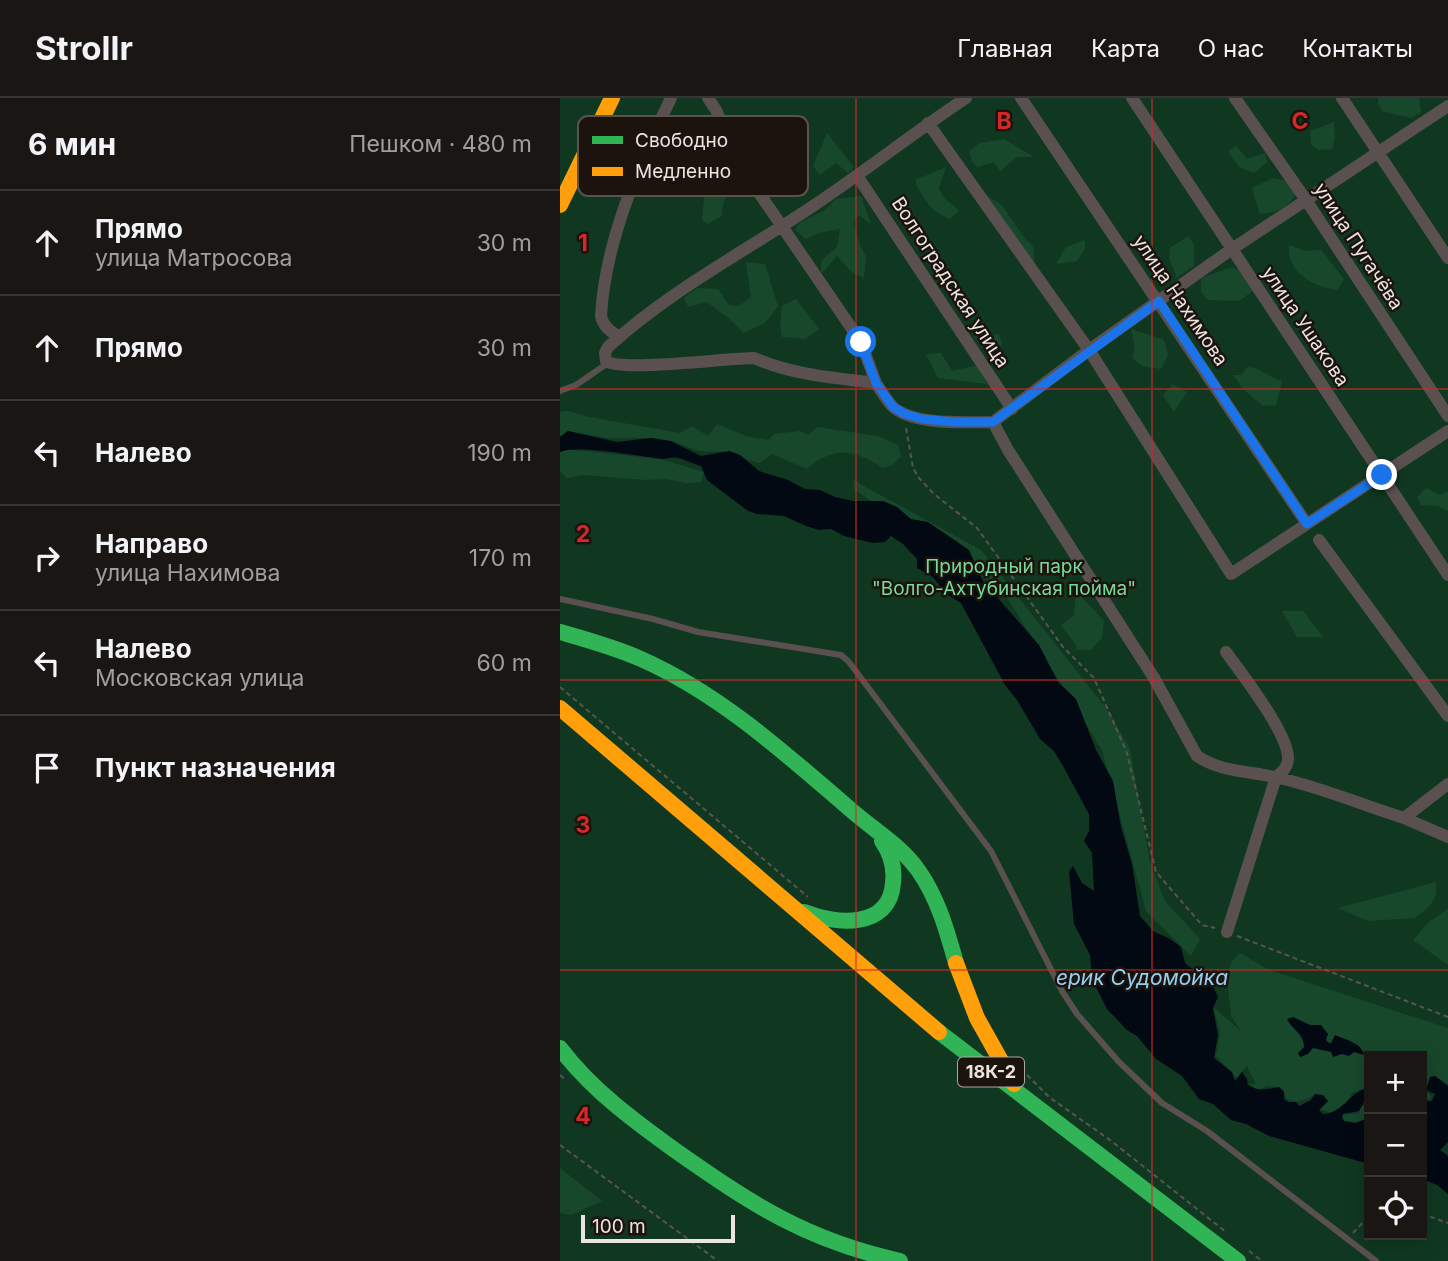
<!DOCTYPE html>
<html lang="ru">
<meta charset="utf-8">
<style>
body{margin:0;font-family:Inter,sans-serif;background:#231f1d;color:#f1f3f6}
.controls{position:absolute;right:21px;bottom:21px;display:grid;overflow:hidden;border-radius:0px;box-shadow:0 4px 18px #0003}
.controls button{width:63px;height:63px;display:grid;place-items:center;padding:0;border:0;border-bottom:2px solid #383534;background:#1a1614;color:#f1f3f6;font:35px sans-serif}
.scale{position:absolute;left:21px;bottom:18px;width:154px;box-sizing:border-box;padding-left:7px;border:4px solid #ebe4df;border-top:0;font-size:19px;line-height:24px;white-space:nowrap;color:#ebe4df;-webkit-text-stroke:5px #1c130d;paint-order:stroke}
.stop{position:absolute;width:21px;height:21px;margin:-16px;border:5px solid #1a73e8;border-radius:50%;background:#fff}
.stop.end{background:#1a73e8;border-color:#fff;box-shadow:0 2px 7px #0008}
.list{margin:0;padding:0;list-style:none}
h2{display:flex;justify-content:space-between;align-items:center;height:91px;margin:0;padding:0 28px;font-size:30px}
h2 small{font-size:23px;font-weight:400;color:#9f9fa0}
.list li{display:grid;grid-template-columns:46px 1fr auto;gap:21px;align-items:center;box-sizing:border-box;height:105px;padding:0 28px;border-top:2px solid #383534}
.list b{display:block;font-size:26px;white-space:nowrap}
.list p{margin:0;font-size:23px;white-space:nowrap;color:#9f9fa0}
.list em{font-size:23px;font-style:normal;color:#9f9fa0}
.icon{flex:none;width:38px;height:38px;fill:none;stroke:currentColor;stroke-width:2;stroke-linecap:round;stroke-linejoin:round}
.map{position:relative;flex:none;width:888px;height:1163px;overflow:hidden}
header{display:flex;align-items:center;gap:42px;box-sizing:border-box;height:98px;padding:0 35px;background:#1a1614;border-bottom:2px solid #383534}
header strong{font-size:33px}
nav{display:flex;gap:38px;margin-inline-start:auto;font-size:24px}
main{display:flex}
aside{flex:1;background:#1a1614}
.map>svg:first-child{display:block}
.green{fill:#103821;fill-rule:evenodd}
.forest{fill:#18482b}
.water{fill:#030913}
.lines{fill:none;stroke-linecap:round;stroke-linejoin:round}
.path{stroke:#5a5351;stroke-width:2;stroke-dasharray:5 3.5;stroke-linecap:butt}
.lane{stroke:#5a504f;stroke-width:6}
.street{stroke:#5a504f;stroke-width:12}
.fast{stroke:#30b455;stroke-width:16}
.slow{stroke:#ff9f0a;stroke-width:16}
.route{stroke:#1a73e8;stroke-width:9}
.grid{fill:none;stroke:#d62828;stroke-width:2;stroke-opacity:0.55}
.labels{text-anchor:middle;stroke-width:5;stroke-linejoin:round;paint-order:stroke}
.shield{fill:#1c130d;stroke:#ada5a0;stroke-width:2}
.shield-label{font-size:18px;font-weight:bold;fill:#ebe4df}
.street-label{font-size:19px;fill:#ebe4df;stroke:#1c130d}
.park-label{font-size:19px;fill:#76da9b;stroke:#1c130d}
.water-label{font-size:21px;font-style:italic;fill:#94d0f3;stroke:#1c130d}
.key{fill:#1c130d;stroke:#5a524c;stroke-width:2}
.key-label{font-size:19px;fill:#ebe4df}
.grid-label{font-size:23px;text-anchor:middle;font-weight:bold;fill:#d62828;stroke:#1c130d;stroke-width:5;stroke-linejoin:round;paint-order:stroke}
</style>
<header>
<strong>Strollr</strong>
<nav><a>Главная</a><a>Карта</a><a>О нас</a><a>Контакты</a></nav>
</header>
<main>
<aside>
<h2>6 мин<small>Пешком · 480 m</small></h2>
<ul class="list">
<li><svg class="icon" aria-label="ahead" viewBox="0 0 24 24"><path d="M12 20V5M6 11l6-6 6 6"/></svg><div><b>Прямо</b><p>улица Матросова</p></div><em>30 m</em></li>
<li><svg class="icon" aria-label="ahead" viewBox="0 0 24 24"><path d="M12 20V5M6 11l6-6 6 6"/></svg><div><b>Прямо</b></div><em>30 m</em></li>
<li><svg class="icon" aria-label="left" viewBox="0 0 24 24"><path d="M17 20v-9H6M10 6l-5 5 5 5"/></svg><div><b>Налево</b></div><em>190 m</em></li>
<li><svg class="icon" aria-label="right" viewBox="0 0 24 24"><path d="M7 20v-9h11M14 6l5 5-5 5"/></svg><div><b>Направо</b><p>улица Нахимова</p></div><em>170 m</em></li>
<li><svg class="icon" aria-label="left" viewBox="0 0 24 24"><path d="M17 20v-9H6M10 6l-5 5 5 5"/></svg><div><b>Налево</b><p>Московская улица</p></div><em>60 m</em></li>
<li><svg class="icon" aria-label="arrive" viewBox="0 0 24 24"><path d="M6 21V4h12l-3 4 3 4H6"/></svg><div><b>Пункт назначения</b></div></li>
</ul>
</aside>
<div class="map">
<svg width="888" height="1163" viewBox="0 0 888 1163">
<rect width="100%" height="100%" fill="#221d1a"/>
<path class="green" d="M0 0H888V1163H0ZM809 958H862V1137H809Z"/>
<path class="forest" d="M818 0H859L861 15 851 20 822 13 818 5Z
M774 24 775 41 772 51 759 52 751 47 750 33Z
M267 35 294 69 288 75 276 65 260 77 253 68Z
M444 41 474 59H457L440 73 434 64 418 69 412 64 409 53 420 45Z
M676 48 687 61 705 55 707 64 694 75 679 69 668 53Z
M386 69 379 90 383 99 399 112 390 121C373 115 361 100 355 82Z
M177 76 163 105 162 118 148 126 142 122 145 92Z
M713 80 729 83 739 91C730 109 719 114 700 116L692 90Z
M426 97 442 107 465 141 473 148 475 167Z
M301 98 311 126 299 117 293 125C298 137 298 147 306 157L304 180 293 175 277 158 261 176V163L277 149 280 131 259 135 246 141 235 132 241 124 265 112 276 101Z
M628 138 634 146V168L615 181 616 177 609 160 610 150Z
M525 142V150L517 163 496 166 506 149Z
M729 147 745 153 761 152 784 181 777 192C753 188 727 176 729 147Z
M186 164 205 166 218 208 205 225 183 235 172 223 147 204 128 209 124 200 137 190 158 191 169 207 179 208 191 199Z
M672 169 688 175 694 192 679 203 648 202 641 194V180Z
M236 201 259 231 245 241 222 239 220 228 222 208Z
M571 231 604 242 608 257 601 271 582 268 572 260 575 251Z
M439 236 442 247 427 254 414 239Z
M381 255 392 273 417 267 427 286 378 280 366 256Z
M688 269C702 270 708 279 722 283L716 307 703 308 683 291 673 277H681Z
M613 286 627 294 614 314 603 297Z
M8 313 29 319 120 335 132 328 148 338 157 326 186 338 208 342 214 336 240 333 248 337 257 329 318 338 338 347 341 358 332 367 322 370C296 351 272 348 247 371L212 356 200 365 161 354 139 353 111 343 91 340H47L8 333 0 338V314Z
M5 351 100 361 144 374 141 384 127 385 105 381 86 382 23 377 7 380 0 374V352Z
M293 382 421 452 549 614 570 651 590 764 605 803 640 841 631 858 586 813 542 652 443 493 294 391Z
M866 390 880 397 888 393V413L878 408 861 407 857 399Z
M516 493 544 523 542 540 531 552H516V547L501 527 514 517Z
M722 513H743L763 539H737Z
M876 784V797L870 808 855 820 808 823 778 810Z
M888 811V867L853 842 869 824Z
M680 855 709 872 888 930V986L875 978 870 979 866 992 872 999 870 1001 862 1003V958H809V1019L798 1024 784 1023 783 1016H798L801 1009 809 1005V998L804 991 792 995 787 1004 771 1015 760 1011 768 1003 755 996C745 1003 738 1005 727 1001L722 990 708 988 697 992 690 986H696L687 968 676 980 656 958 660 934 653 909 681 933 671 918 667 880 671 864Z
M0 1070 42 1103 11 1117 0 1115Z"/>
<path class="water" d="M8 333 57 344 91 340 111 343 141 358 169 353 180 357 199 373 228 382 245 391 260 392 275 399 293 403H323L337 409 351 421 368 424 409 452 423 483 479 547 498 584 516 601 536 652 553 683 561 729 572 766 580 818 593 833 610 841 621 849 625 865C641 879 649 876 658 899L653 910 658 937 654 960 672 974 675 983 682 974 687 981 688 987C699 994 707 991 719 989L724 994V1001L728 1004H736L739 1008 751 1002 755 996 763 997 768 1003 759 1012 763 1016C783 1015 788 997 804 991L809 1002 804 1004 799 1013 783 1016 782 1020 784 1023 795 1025 809 1020V1066L709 1038 686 1026 671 1022 653 1006 639 1001 622 978 596 961 577 938 567 932 547 911 532 881 530 857 514 826 509 774 513 768 522 785 534 793 532 755 524 743 529 733V716L503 668 494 653 480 641 457 602 445 587 401 505 386 496 373 479 357 470V461L343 446 331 438 325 444 313 445 284 438 271 431 259 432 246 428 224 418 197 416 188 413 147 382 141 368C127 364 119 356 104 361 83 359 16 346 0 354V339Z
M733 919 750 927H761L768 936 766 942 769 945H771L775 937C786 942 802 945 804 957L794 954 789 958 782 956 773 959 771 954 753 950 748 956 740 959 738 955 744 949C744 935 732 932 727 921Z
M875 978 888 988V1044L880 1052 888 1058V1096L877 1087 862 1081V1003H872L875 996 866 992 870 979Z"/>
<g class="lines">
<path class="path" d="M346 330 353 370 359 380 374 396 417 430 503 549 534 580 567 655 596 774 642 827 655 830
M0 589 248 799
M677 838 888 919
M0 977 6 982
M467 977 489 999 550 1042 666 1134
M0 1047 158 1163
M862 1116 888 1125
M793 1135 809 1118
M689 1153 702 1163"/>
<path class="lane" d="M0 293 16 287 48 265
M0 501 93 521 138 534 281 557 289 564 431 753 502 893 517 916 559 964 602 1005 647 1033 816 1163"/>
<path class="street" d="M148 0 156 12 178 64 301 244 316 285
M406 0C353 35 303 75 250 110 182 155 108 194 48 249L45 255 46 263C62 274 167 260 194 260 233 277 274 280 316 285 321 293 326 301 332 308 353 328 406 324 433 324L448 352 594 580 637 658C661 674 688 673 715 679 758 688 802 707 844 720L888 686
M461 0 747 426
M572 0 888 477
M675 0 746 102 888 318
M782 0 888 160
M368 25 529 252 671 476 888 333
M298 79 452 311
M59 239C50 233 43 228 41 218 45 143 79 67 111 0
M433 324 529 252 672 151 888 8
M759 442 888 618
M666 554C681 575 730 637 728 662 727 670 722 674 716 679L667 834
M844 720 888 739"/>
<path class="fast" d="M0 534C28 542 54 549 81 561 160 596 226 656 291 712 314 732 341 748 358 772 378 800 387 833 396 865
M244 814C276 827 330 831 333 785 335 769 331 756 322 743
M379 934 678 1163
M0 950C32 992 73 1022 116 1053 193 1107 246 1142 340 1163"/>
<path class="slow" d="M0 107 52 0
M0 610 379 934
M396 865 417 920 454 986"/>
</g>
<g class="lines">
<path class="route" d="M301 244 316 285 333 309 345 316 362 321 394 324H433L599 203 747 426 822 377"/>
</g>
<path class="grid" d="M296 0V1163M592 0V1163M0 291H888M0 582H888M0 872H888"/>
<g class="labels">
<rect class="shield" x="398" y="959.5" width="66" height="29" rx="5"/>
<g class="shield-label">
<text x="431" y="980">18К-2</text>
</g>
<g class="street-label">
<text transform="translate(799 148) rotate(57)" y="7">улица Пугачёва</text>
<text transform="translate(391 184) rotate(57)" y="7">Волгоградская улица</text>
<text transform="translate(621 202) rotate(56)" y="7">улица Нахимова</text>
<text transform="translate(746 228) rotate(56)" y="7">улица Ушакова</text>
</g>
<g class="park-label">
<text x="444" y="475">Природный парк<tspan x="444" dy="22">"Волго-Ахтубинская пойма"</tspan></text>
</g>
<g class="water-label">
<text x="582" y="887">ерик Судомойка</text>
</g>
</g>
<rect x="18" y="18" width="230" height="80" rx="10" class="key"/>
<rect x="32" y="38" width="31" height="8" fill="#30b455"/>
<rect x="32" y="69" width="31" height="9" fill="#ff9f0a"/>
<g class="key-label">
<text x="75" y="49">Свободно</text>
<text x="75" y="80">Медленно</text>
</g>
<g class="grid-label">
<text x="444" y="31">B</text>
<text x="740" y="31">C</text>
<text x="23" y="153">1</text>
<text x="23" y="444">2</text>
<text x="23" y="735">3</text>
<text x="23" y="1026">4</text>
</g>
</svg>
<div class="controls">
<button>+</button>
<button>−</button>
<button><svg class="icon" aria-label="locate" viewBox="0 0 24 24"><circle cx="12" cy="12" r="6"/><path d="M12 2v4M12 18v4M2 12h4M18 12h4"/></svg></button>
</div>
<div class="scale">100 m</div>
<div class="stop" style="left:301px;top:244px"></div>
<div class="stop end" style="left:822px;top:377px"></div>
</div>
</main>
